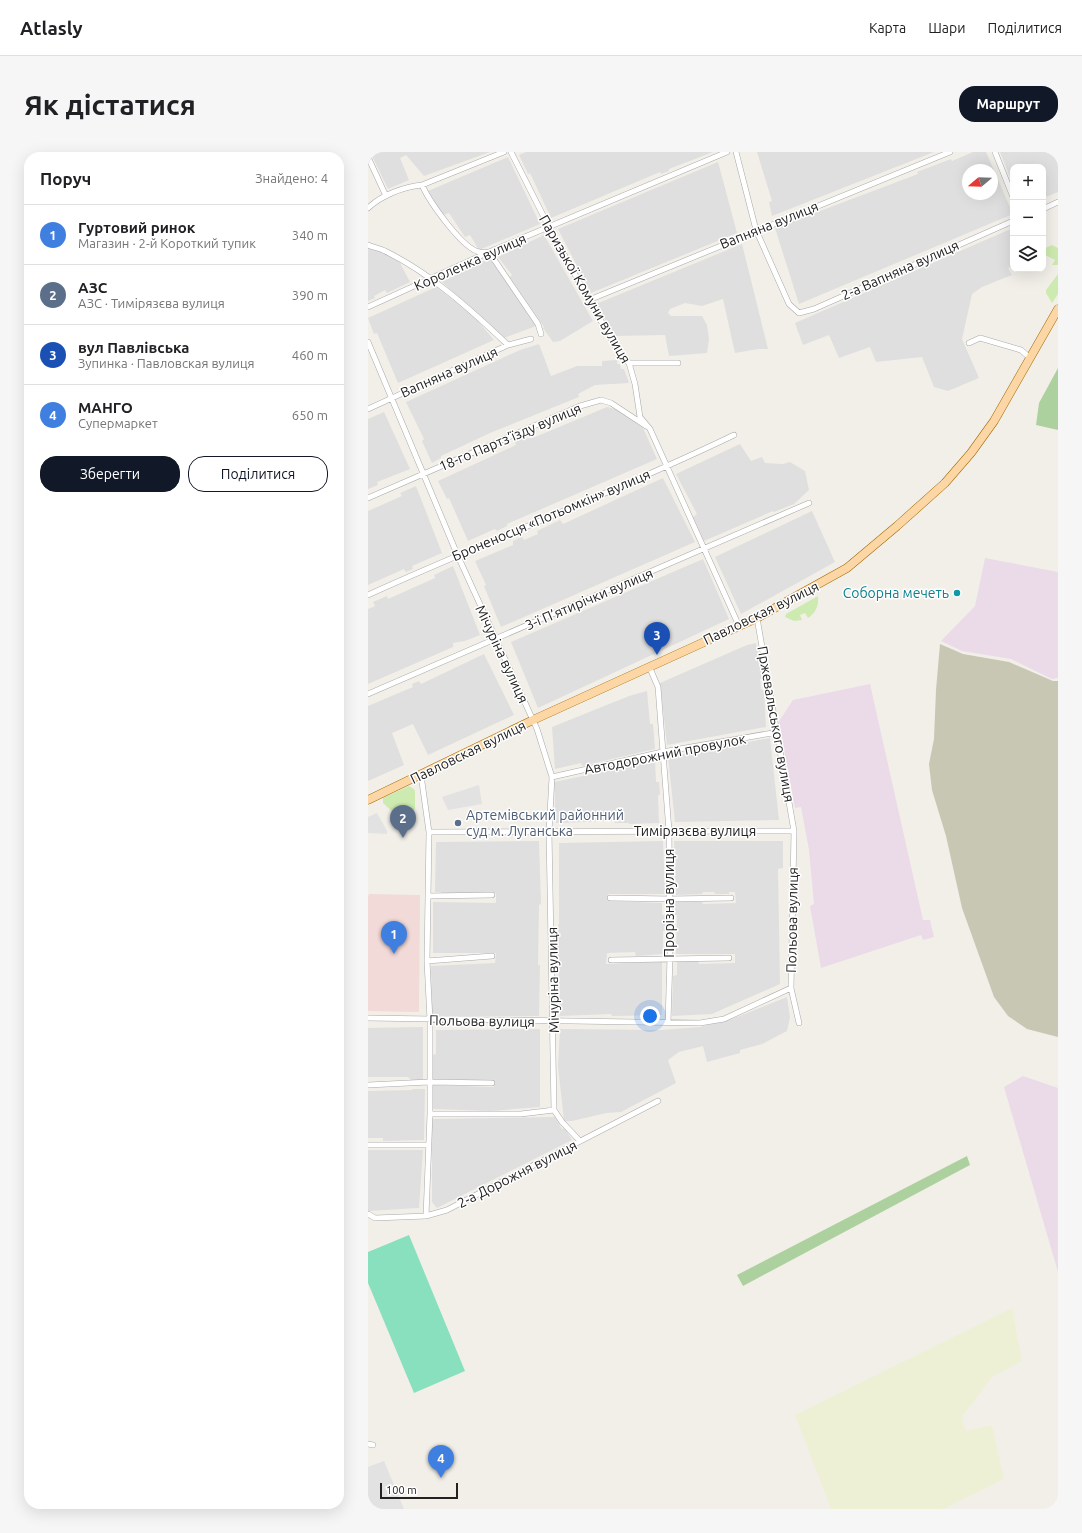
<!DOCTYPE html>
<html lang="uk">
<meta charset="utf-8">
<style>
body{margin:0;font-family:Ubuntu,sans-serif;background:#f6f6f6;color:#202124}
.controls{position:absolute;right:12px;top:12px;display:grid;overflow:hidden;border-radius:8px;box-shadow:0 4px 16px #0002}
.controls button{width:36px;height:36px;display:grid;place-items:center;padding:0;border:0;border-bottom:1px solid #e0e0e0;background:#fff;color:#202124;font:20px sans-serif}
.compass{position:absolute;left:594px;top:12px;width:36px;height:36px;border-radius:50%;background:#fff;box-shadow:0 4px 16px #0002;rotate:251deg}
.scale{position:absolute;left:12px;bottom:10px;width:78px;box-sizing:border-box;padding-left:4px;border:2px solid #222;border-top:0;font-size:11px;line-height:14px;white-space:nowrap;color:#222;-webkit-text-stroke:3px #fff;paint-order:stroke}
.you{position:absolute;left:282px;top:864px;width:14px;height:14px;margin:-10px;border:3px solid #fff;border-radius:50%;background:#1a73e8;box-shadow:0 0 0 6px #1a73e833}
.badge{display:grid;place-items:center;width:26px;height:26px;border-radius:50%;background:#111827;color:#fff;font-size:13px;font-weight:700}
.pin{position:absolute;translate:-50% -33px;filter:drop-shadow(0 1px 2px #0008)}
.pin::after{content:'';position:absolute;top:21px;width:14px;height:12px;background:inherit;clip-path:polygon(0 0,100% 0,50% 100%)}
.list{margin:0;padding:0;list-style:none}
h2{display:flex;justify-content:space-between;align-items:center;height:52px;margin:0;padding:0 16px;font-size:17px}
h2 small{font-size:13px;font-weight:400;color:#757577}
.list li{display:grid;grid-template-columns:26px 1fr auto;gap:12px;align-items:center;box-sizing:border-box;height:60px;padding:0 16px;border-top:1px solid #e0e0e0}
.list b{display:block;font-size:15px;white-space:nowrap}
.list p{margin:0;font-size:13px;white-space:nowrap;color:#757577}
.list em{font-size:13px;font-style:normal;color:#757577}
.actions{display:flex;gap:8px;padding:12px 16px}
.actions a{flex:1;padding:9px 0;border:1px solid #111827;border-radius:16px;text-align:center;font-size:14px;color:#111827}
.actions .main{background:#111827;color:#fff}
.icon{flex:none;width:22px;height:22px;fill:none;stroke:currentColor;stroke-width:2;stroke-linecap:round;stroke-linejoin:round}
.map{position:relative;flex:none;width:690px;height:1357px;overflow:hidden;border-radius:16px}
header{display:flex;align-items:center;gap:24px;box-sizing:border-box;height:56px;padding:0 20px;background:#fff;border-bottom:1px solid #e0e0e0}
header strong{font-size:19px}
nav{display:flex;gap:22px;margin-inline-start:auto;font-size:14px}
.intro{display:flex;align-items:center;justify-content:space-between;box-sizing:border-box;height:96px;padding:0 24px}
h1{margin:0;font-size:28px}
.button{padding:10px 18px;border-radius:16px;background:#111827;color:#fff;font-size:14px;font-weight:700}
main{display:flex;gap:24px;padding:0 24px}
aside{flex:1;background:#fff;border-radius:16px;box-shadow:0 4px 16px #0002}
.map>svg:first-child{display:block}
.residential{fill:#e0dfdf;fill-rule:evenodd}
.commercial{fill:#f2dad9}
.industrial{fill:#ebdbe8}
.construction{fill:#c7c7b4}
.farmland{fill:#eef0d5}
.grass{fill:#cdebb0}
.forest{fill:#add19e}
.pitch{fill:#88e0be}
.parking{fill:#e2e2e2}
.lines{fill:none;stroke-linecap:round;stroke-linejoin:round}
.minor-casing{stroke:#a9a9a9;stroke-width:6}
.primary-casing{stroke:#a06b00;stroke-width:9}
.minor{stroke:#fff;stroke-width:5}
.primary{stroke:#fcd6a4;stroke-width:8}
.culture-dot{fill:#0f9aa8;stroke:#fff;stroke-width:1.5}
.service-dot{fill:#5c6f8a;stroke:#fff;stroke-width:1.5}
.labels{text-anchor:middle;stroke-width:3;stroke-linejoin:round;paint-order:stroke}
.street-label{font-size:14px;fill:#222;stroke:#fff}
.culture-label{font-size:14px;fill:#0d838f;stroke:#fff;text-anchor:end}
.service-label{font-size:14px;fill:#4e5e75;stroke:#fff;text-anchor:start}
</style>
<header>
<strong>Atlasly</strong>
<nav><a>Карта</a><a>Шари</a><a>Поділитися</a></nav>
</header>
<div class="intro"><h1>Як дістатися</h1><a class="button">Маршрут</a></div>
<main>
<aside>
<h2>Поруч<small>Знайдено: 4</small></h2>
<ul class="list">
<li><span class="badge" style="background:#3f7fe0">1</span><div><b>Гуртовий ринок</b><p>Магазин · 2-й Короткий тупик</p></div><em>340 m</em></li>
<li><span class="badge" style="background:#5c6f8a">2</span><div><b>АЗС</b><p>АЗС · Тимірязєва вулиця</p></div><em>390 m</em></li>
<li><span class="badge" style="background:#1a4fb4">3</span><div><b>вул Павлівська</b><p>Зупинка · Павловская вулиця</p></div><em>460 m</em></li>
<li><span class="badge" style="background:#3f7fe0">4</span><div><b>МАНГО</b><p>Супермаркет</p></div><em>650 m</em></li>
</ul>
<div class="actions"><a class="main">Зберегти</a><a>Поділитися</a></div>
</aside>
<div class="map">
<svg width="690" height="1357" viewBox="0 0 690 1357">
<rect width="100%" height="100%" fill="#f2efe9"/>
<path class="residential" d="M2 0H122L56 24 38 3 32 6 41 28 20 37Z
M158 0H345L301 17V19L293 22 292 20 183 66 162 21 160 22 151 3Z
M389 0H566L404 64 401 50 404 49Z
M605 0H618L645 62 431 152 407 76 550 22 549 20 583 7 584 9ZM600 18H624V42H600Z
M632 0H690V40L675 46V15H645V32Z
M140 5 172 72 111 98 102 83 97 85 81 61 75 63 60 39Z
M350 10 369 81 223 141 190 77Z
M645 76V114L640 116 644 123 614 135 604 142 594 187 611 226 580 239 566 235 554 205 508 210 502 195 471 206 461 183 435 193 427 171Z
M176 83 225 169 192 189 185 190 175 176 176 175 142 125 144 123 130 105Z
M374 92 400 197H390L367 201 355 147 334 154 317 151 302 157 300 161 303 164H334L339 173 341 187 339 201 301 204 297 183 247 184 228 152Z
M0 95 15 100 31 109 42 130 19 141 17 138 6 144 7 146 0 149Z
M122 106 168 174 136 186 74 130Z
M68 135 104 162 126 188 30 231 9 181 6 182 0 166Z
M171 192 183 224 209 214H234V209L249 208V212H252L253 217H256L261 231 227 233 210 242 211 245 122 281 73 304V306L64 311 54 289 56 287 38 250 152 198Z
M239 255 248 257 275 276 289 307 139 372V374L129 379 127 377 100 389 81 346 79 347 70 329 148 293 147 290 157 285 158 287 167 285Z
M16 260 42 317 9 330 10 333 0 337V267Z
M372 292 383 309 394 305 397 311 415 312 422 310 437 319 441 338 426 352 406 360 405 359 336 389 325 365 329 362 308 322Z
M295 326 327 390 133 475 116 434 118 433 107 409 145 393V389L154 385 156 388 170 382 169 379 192 368 195 372Z
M48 334 74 401 44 414 45 417 38 420 36 417 0 433V359L34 344 32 341Z
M444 359 467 410 373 462 347 405Z
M335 407 361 467 170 556 143 490Z
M85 414 112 483 97 489 85 491V495L0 532V457L7 454 5 450 19 444 20 447 67 426 66 423Z
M388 491 395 526 392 527 393 537 396 539 398 575 299 593 292 531 379 493Z
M116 502 146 563 60 603 45 572 24 581 36 613 0 629V554L45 535 44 532 51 529 53 532Z
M279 539 282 572H285L287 597 214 614 213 611 187 617 184 575 261 544Z
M402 586 411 668 307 670 300 605Z
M287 609 288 630H291L292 642 290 644 291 671 261 672V671H247L245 669 188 671 186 630Z
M171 689 173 752 171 753 170 813H172L171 864 64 865 63 814 127 811 128 801H65V750L128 751V741L73 742V740H67L68 690Z
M295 689 297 742H240L239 749 294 751V763H297L298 779H295V802L268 804 267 800 239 801 238 812 294 809V863L244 864 243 862 192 864 189 776 191 772V691Z
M306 689H415V716L410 717 412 832 344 862 304 864 305 824 309 823V809H330L331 812 367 811V802H308L309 763H307V750H334L335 752 368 751 367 740H361V742H347L346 740H335L334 742 308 743Z
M419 845 422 865 419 879 394 892 372 898V901L339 910 335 894 311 900 300 908 308 931 253 960 238 961 204 969H196L190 914 192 877 293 878 332 875 364 867Z
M55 875V928H43L40 925H0V876Z
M172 877V955L123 959 65 957V933L126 935 127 929 65 927 63 926 64 903 68 902V878Z
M45 937H57L56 988 15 989V986H0V939L44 938Z
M187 965 194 977 197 976 204 988 69 1056 64 1050V967Z
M0 998H55L51 1056 0 1059Z"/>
<path class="commercial" d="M1 742 52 743 51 860 0 859V745Z"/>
<path class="industrial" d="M617 406 690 420V526L684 527 643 507 594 499 573 489 607 454Z
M502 532 555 768H562L566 785 555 788 553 783 453 816 442 754 446 752 441 698 433 655 427 656 411 569 425 548Z
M655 924 690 936V1120L636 935Z"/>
<path class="construction" d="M572 492 595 502 641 510 685 529H690V885L659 877 640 864 626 845 594 756 578 684 564 638 561 612 566 587 568 538Z"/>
<path class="farmland" d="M644 1156 654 1209 624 1225 593 1266 598 1279 624 1273 636 1327 575 1357H463L427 1263Z"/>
<path class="grass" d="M684 93 690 96V113H684L687 108 675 102V97Z
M690 122V142L684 151 678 141V138Z
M450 444C451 453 448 461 440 466L437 461 432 463 434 468 426 469 417 465 418 462Z
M41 634 46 637 47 639V657L44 660 27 662 15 651V646Z"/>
<path class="forest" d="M690 216V278L668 273 671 251Z
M599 1004 602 1013 375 1134 369 1123Z"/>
<path class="pitch" d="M41 1083 97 1219 46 1241 0 1131V1100Z"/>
<path class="parking" d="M111 633 114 652 80 658 74 645Z
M9 661 19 679V682L0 681V665Z
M16 1309 36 1357H0V1315Z"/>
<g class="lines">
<defs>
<path id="minor" d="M143 0 181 75 221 148 249 197 261 211 267 232 272 265 282 277 371 474
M368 0 388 78 421 152 431 161 446 157 645 69
M627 0 645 45
M0 5 18 44
M54 33C61 49 95 98 112 100 115 101 118 100 121 100L170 172 173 182
M0 56C14 43 35 35 54 33L136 0
M675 57 690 50
M0 93C6 96 12 96 17 99 64 122 103 158 140 193
M221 148 582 0
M0 155 121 100 359 0
M0 190 89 402 169 577 184 625 181 680 186 958 194 970 212 989
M601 191 612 186 653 198 661 205
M261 211H310
M0 257 140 193 163 187
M0 346 212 254 233 248 243 251 278 274
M0 443C121 388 246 341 366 283
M389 466 426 679 423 836 431 871
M281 514 290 535 301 679 302 805 300 870
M0 542 441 351
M53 623 61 680 59 809 62 868V962L58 1064
M184 625 294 600 410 580
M61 680 426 679
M60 744 124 743
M242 746 302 747 363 746
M243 808 361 806
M59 809 124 804
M0 866 332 871 356 867 423 836
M0 933 61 930 124 931
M62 962H153L186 958
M0 993H60
M0 1062 7 1066 58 1064 79 1058 290 949
M0 1292 5 1293"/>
<path id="primary" d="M0 648 165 568 389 466 479 416 529 374 577 331 603 301 626 269 690 157"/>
</defs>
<use href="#minor" class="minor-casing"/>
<use href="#primary" class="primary-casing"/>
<use href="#minor" class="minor"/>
<use href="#primary" class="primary"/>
</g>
<circle class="culture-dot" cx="589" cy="441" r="4"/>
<circle class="service-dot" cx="90" cy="671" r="4"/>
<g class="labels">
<g class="street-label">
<text transform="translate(401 73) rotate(-22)" y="5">Вапняна вулиця</text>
<text transform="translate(102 110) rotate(-24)" y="5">Короленка вулиця</text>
<text transform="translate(532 118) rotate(-24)" y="5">2-а Вапняна вулиця</text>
<text transform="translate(217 137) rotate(60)" y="5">Паризької Комуни вулиця</text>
<text transform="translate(81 220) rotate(-24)" y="5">Вапняна вулиця</text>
<text transform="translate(142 285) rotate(-23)" y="5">18-го Партз’їзду вулиця</text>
<text transform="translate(183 363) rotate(-23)" y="5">Броненосця «Потьомкін» вулиця</text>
<text transform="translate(221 447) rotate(-23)" y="5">3-ї П’ятирічки вулиця</text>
<text transform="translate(393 461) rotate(-26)" y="5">Павловская вулиця</text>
<text transform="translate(134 502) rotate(65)" y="5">Мічуріна вулиця</text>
<text transform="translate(408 572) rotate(80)" y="5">Пржевальського вулиця</text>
<text transform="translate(100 600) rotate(-26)" y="5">Павловская вулиця</text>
<text transform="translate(297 602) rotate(-11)" y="5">Автодорожний провулок</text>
<text x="327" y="684">Тимірязєва вулиця</text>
<text transform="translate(301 751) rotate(-90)" y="5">Прорізна вулиця</text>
<text transform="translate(424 768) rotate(-89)" y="5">Польова вулиця</text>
<text transform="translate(185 828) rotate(-91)" y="5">Мічуріна вулиця</text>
<text transform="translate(114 869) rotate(1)" y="5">Польова вулиця</text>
<text transform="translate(149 1022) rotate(-27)" y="5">2-а Дорожня вулиця</text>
</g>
<g class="culture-label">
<text x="581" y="446">Соборна мечеть</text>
</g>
<g class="service-label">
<text x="98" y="668">Артемівський районний<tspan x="98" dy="16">суд м. Луганська</tspan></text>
</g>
</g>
</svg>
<div class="controls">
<button>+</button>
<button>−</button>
<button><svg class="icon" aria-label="layers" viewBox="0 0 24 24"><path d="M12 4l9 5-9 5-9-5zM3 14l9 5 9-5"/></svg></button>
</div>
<svg class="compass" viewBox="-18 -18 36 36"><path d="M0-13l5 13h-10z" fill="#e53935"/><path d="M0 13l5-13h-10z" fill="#757577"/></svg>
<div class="scale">100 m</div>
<div class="you"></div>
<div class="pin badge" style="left:26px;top:802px;background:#3f7fe0">1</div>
<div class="pin badge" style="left:35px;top:686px;background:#5c6f8a">2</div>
<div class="pin badge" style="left:289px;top:503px;background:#1a4fb4">3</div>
<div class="pin badge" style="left:73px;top:1326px;background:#3f7fe0">4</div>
</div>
</main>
